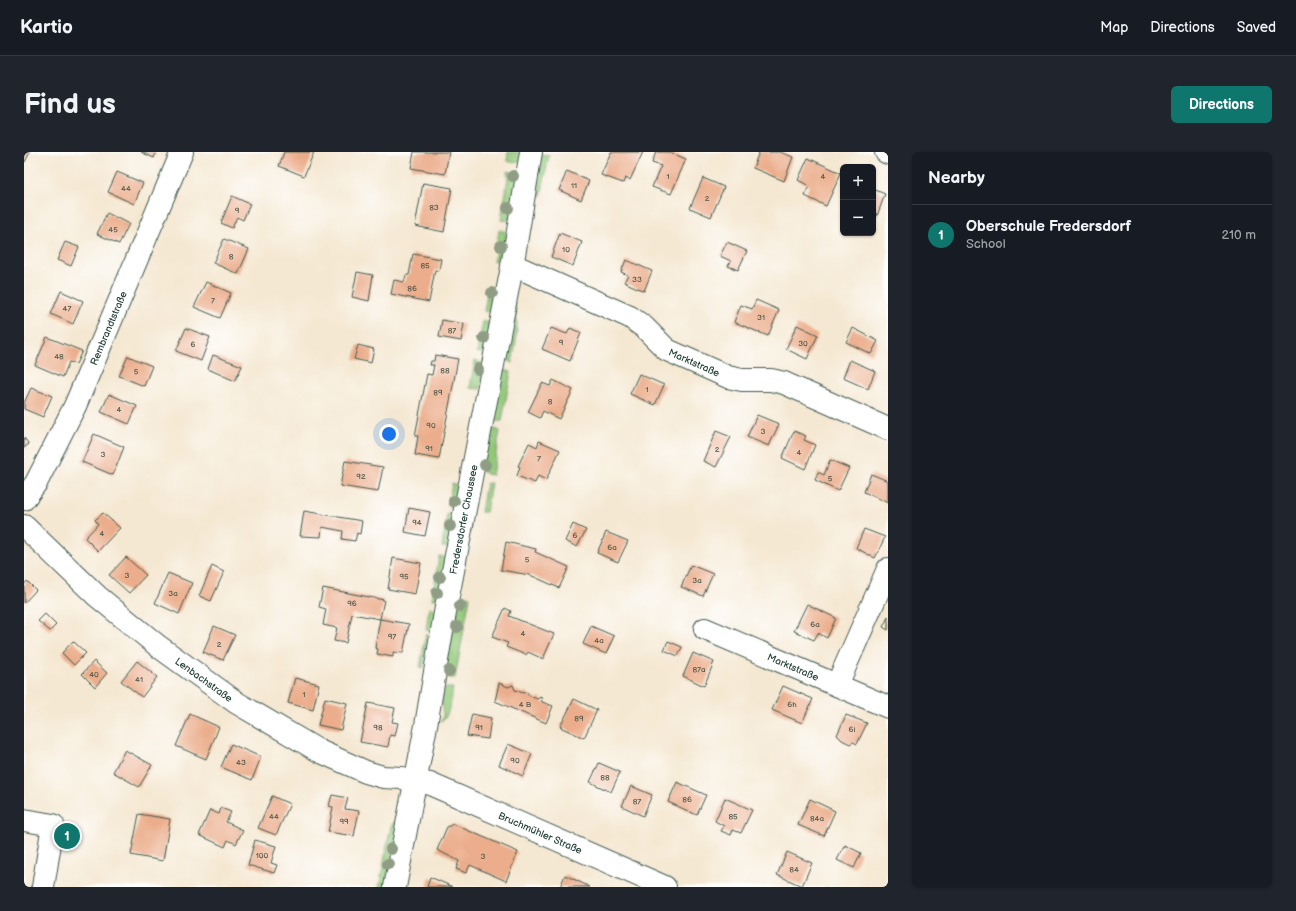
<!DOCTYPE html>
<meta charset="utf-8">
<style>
body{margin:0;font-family:"Balsamiq Sans",sans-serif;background:#20242c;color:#f1f3f6}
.controls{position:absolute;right:12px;top:12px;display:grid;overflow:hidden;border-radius:6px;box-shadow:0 1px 3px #0004}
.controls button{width:36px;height:36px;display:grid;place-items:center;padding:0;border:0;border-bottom:1px solid #363941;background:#171b24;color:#f1f3f6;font:20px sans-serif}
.you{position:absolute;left:365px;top:282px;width:14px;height:14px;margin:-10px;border:3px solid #fff;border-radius:50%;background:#1a73e8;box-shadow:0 0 0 6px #1a73e833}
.badge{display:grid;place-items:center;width:26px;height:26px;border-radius:50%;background:#0f766e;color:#fff;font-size:13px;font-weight:700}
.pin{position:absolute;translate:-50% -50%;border:2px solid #fff;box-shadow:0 1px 4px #0006}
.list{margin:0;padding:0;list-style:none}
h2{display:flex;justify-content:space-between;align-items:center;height:52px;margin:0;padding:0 16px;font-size:17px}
h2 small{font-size:13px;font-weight:400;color:#9ea1a6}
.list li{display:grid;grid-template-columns:26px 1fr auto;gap:12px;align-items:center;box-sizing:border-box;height:60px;padding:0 16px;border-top:1px solid #363941}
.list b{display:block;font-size:15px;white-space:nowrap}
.list p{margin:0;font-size:13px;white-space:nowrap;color:#9ea1a6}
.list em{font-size:13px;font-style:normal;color:#9ea1a6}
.map{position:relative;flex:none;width:864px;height:735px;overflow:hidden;border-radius:6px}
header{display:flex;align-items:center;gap:24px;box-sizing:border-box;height:56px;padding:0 20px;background:#171b24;border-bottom:1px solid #363941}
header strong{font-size:19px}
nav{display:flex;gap:22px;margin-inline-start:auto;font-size:14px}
.intro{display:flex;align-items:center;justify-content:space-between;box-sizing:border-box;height:96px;padding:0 24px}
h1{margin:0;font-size:28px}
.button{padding:10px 18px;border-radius:6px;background:#0f766e;color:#fff;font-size:14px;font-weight:700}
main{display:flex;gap:24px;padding:0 24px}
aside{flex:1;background:#171b24;border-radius:6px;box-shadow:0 1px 3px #0004}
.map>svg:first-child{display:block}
.green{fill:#93c879;stroke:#598256}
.building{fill:#ebad8b}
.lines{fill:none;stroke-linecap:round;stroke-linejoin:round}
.minor-casing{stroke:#3f574c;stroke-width:24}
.major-casing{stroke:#3f574c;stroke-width:24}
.minor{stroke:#fff;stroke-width:22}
.major{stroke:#fff;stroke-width:22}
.tree{fill:#8f9d84}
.labels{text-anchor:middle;stroke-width:3.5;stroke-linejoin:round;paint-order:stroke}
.number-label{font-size:8px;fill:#52594a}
.street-label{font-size:10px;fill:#1f3d34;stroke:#fff}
</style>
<header>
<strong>Kartio</strong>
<nav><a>Map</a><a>Directions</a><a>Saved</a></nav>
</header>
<div class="intro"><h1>Find us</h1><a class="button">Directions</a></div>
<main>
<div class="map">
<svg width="864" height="735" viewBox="0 0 864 735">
<rect width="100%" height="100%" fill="#fff"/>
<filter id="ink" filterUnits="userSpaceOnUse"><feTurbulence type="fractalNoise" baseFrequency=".025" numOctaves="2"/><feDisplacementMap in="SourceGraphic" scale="8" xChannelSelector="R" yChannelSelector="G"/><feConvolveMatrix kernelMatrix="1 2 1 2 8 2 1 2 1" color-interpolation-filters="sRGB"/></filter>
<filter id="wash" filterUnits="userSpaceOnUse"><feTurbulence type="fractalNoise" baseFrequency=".012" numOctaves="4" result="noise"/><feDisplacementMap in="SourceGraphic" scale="16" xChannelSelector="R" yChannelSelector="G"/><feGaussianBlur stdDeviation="0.9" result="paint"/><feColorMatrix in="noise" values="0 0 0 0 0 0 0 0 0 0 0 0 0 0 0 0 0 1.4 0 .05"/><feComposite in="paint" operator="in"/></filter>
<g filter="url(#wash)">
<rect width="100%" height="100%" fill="#f5e8d2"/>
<path class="green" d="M484 0H498L497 9 491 11 483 9Z
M520 3 525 4 517 44 508 39 514 5Z
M483 19 491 21 494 26 487 65 482 69 477 68 484 26Z
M475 78 480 79 483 84 479 107 470 109Z
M464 136 474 137 470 158 466 160 460 159Z
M490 150C495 175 493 185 488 211L477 205Z
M459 169 464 170 467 175 462 198 458 201 453 200Z
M451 208 461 213 456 237 446 236Z
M481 218 487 220 478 269H472L467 264 475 221Z
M471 277 476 279 468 323 462 322 457 318 464 279Z
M428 331 438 335 434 352 429 354H424Z
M462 331H467L462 360H457Z
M423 362 429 363 427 395H418Z
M415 404 420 405 424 408 413 447H408Z
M440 443 446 445 431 526H425L420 522 433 447Z
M405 456 412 457 411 480 402 478Z
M402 482 405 483 399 516 396 515Z
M423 536H429C427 548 426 564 417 570L419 564 417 538Z
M371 669 377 670 364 735H355L367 674Z"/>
<g id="blocks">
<path class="building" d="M0 0H6L1 10 0 9Z
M117 0H132L130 6Z
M260 0H290L280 24 255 14Z
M390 0H425L421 22 387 16Z
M587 0H619L606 28 601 26 599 31 577 23Z
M632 0H645L662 7 647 42 628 35 637 14 628 11Z
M735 0H756L769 5 760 29 729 16Z
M784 6 817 21 802 54 781 44 785 34 774 28Z
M543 19 565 29 557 48 535 38Z
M93 20 119 31 110 52 84 40Z
M679 26 700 35 687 65 666 56Z
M399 31 428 36 420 80 391 74Z
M849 37 861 42 853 64 849 63Z
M208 44 226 52 219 68 213 65 208 76 197 71Z
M83 61 105 72 95 92 73 82Z
M536 81 558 90 549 114 527 105Z
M200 87 225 97 214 122 189 111Z
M41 90 55 95 47 114 33 108Z
M703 90 723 99 714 118 704 114 707 109 696 104Z
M389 102 417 107 415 119 411 118 405 150 367 142 370 128 380 130 382 123H385Z
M602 108 628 119 620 139 600 130 604 123 597 120Z
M333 120 349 123 345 149 328 145Z
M182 130 207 141 196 166 170 155Z
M37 139 59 149 49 172 27 162Z
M732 148 755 158 744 184 710 170 717 153 728 157Z
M418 168 440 172 437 189 415 185Z
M773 173 794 183 783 207 762 197Z
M162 176 186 185 177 209 152 199Z
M527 176 543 182 546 176 557 181 546 209 518 197Z
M829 176 854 189 847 202 822 190Z
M23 185 58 199 52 212 45 210 39 225 11 213Z
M334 193 350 197 347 211 330 207Z
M189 203 218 214 211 229 184 217Z
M411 203 434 207 415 307 391 303 394 284H391L403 222 408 223 410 213H406L407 209H410Z
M104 204 128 214 120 234 95 224Z
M826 208 851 219 844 237 819 226Z
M615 222 640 233 631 253 606 242Z
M529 228 549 238 535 267 519 259 516 266 504 260 518 231 526 234Z
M7 236 28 244 19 265 0 257V251Z
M85 242 113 254 105 272 77 260Z
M733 263 755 272 745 294 723 285Z
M692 279 707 285 692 315 679 309Z
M770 279 782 284 780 288 791 293 781 317 758 306Z
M70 282 100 295 89 323 58 310Z
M0 286 5 292 0 296Z
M515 289 536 298 522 328 514 324 511 331 493 324 496 315 494 314 505 291 513 295Z
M806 308 825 316 814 339 791 328 794 320 800 323Z
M321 309 359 315 354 340 316 334Z
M847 322 864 329V351L840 340Z
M385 356 406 360 401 384 381 380Z
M280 359 338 369 336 382 333 381 331 389 318 387 319 379 298 375 297 385 276 384Z
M79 361 96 376 74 399 61 386 74 372 71 368Z
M549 372 562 378 553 395 541 389Z
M840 377 861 385 851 406 832 396Z
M582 380 604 389 594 410 573 401Z
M482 390 512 397 511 400 545 415 535 436 506 423 477 418Z
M102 405 122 423 105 441 85 423Z
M369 406 397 411 391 442 364 437Z
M667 413 689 422 679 444 657 435Z
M188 414 200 420 187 449 175 444Z
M144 421 168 431 155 462 131 451Z
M3 429 12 438 0 451V433Z
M299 436 360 448 356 467 328 462 322 491 310 489 313 476 299 473 302 457 295 455Z
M783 452 812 466 803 486 794 481 790 488 770 479Z
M481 456 487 459 485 464 530 482 519 507 504 500 502 503 482 495 484 491 468 485Z
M21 462 32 473 26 479 14 469Z
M864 465V478L859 475Z
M356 467 385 472 379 501 369 500V505L353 502 354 497 351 496Z
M190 474 211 483 199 508 179 500Z
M567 474 590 484 582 502 559 492Z
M49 489 62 501 50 513 38 501Z
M644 489 658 495 654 504 640 498Z
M669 501 690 510 680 534 659 524Z
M70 509 83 521 71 535 58 522Z
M113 509 133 525 118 545 97 529Z
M271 526 295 532 289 558 264 551Z
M475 531 484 535 489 533 491 538 499 541 503 540 504 543 513 547 517 545 518 550 529 554 522 571 471 549Z
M759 534 789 547 778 571 748 558Z
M301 546 323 551 317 578 294 573Z
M550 547 573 558 560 586 536 575Z
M344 551 371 556 368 570 374 571 371 584 366 583 364 595 336 590Z
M166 562 195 575 182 607 152 594Z
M448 562 467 566 464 587 443 584Z
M822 563 843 571 833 592 829 590 826 592 818 588 813 583Z
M207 592 237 605 228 628 197 615Z
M484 592 508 602 499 624 475 613Z
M101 598 128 613 115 635 89 620Z
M575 611 596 620 587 640 566 630Z
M653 630 682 643 673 663 644 650Z
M607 634 628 643 619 664 598 654Z
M308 643 324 646 321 657 335 659 330 684 304 680 309 655 305 654Z
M248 644 266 652 252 683 234 676Z
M701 646 728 658 717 681 709 678 707 683 697 679 700 674 691 669Z
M786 647 811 659 800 684 774 673Z
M197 656 207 660 202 670 219 678 212 692 204 688 201 695 175 683 186 658 195 662Z
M115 662 146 667 139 709 107 703Z
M429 672 494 700 482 729 446 713 442 721 432 717 435 709 413 698 423 675Z
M231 688 252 694 247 711 253 713 250 721 224 713Z
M821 693 837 701 830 716 813 708Z
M763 700 788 711 778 734 753 723Z
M541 723 566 735H536Z
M406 725 429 735H403Z"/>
</g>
</g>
<g filter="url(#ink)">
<use href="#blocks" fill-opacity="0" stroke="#3f574c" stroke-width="1"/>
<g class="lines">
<defs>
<g id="minor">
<path d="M862 0 864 1"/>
<path id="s1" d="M488 115 498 117 606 165 620 175 643 198 704 225 718 228H747L760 231 864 277"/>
<path id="s2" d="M0 347 12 331 51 254 158 0"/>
<path id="s3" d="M0 374 73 444 134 494 213 551 295 599 342 620 359 625 378 626 406 632 641 735"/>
<path id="s4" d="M681 477 864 555"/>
<path d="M813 533 864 417"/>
<path d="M0 668 29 673 19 735"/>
</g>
<g id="major">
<path id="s5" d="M371 735 401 579 422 455 488 115 507 0"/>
</g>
</defs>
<use href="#minor" class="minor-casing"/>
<use href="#major" class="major-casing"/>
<use href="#minor" class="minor"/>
<use href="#major" class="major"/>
</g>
<g class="tree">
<circle cx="489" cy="24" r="6"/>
<circle cx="484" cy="56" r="6"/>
<circle cx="477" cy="94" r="6"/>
<circle cx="468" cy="141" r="6"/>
<circle cx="460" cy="186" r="6"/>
<circle cx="454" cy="217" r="6"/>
<circle cx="461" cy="313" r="6"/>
<circle cx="430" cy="349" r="6"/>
<circle cx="426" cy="374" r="6"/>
<circle cx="416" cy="425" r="6"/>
<circle cx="413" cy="441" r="6"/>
<circle cx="436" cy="454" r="6"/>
<circle cx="433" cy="475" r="6"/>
<circle cx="425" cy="519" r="6"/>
<circle cx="367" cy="697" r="6"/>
<circle cx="364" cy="712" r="6"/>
</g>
</g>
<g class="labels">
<g class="number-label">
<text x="644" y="27">1</text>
<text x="799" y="27">4</text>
<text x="550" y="36">11</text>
<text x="102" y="39">44</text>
<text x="683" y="49">2</text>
<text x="410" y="58">83</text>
<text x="213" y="61">9</text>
<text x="89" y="80">45</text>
<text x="542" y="100">10</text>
<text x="207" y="107">8</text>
<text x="401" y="116">85</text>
<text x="613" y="130">33</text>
<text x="388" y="139">86</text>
<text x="189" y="151">7</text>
<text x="43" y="159">47</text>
<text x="737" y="168">31</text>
<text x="428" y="181">87</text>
<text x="537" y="193">9</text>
<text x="779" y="194">30</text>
<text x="169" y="195">6</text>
<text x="35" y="207">48</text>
<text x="421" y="221">88</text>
<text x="112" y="222">5</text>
<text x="623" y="240">1</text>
<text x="414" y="243">89</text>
<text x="526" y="252">8</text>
<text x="95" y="260">4</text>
<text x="407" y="276">90</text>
<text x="739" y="282">3</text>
<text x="405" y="299">91</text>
<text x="693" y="300">2</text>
<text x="775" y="303">4</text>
<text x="79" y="305">3</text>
<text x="515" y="309">7</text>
<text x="337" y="327">92</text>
<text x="806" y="329">5</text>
<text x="393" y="373">94</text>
<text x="78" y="384">4</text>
<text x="551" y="386">6</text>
<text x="588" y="398">6a</text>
<text x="503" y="410">5</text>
<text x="103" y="426">3</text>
<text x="380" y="427">95</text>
<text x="673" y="431">3a</text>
<text x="149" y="444">3a</text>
<text x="328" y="454">96</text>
<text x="791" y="475">6a</text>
<text x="499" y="484">4</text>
<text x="368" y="487">97</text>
<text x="575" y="491">4a</text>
<text x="195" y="495">2</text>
<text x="675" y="520">87a</text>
<text x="70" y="525">40</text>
<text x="115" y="530">41</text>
<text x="280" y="545">1</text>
<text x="501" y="555">4 B</text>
<text x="768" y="555">6h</text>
<text x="555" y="569">89</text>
<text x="354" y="578">98</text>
<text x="455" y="578">91</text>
<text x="828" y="580">6i</text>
<text x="491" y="611">90</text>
<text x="217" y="613">43</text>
<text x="581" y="628">88</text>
<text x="663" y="650">86</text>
<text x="613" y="652">87</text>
<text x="250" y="667">44</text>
<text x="709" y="667">85</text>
<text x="793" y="669">84a</text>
<text x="320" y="672">99</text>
<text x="238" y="706">100</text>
<text x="459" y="707">3</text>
<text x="770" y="720">84</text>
</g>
<g class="street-label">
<text dy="4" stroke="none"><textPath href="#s2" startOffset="191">Rembrandtstraße</textPath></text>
<text dy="4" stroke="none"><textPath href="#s1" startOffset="208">Marktstraße</textPath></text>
<text dy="4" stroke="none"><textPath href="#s5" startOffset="374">Fredersdorfer Chaussee</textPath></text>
<text dy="4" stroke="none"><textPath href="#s4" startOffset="96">Marktstraße</textPath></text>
<text dy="4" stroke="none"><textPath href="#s3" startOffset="237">Lenbachstraße</textPath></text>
<text dy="4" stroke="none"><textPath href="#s3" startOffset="610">Bruchmühler Straße</textPath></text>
</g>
</g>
</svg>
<div class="controls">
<button>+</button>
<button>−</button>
</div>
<div class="you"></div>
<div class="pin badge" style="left:43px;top:684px">1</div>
</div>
<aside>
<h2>Nearby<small></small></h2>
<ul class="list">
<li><span class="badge">1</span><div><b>Oberschule Fredersdorf</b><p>School</p></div><em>210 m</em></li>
</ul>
</aside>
</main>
